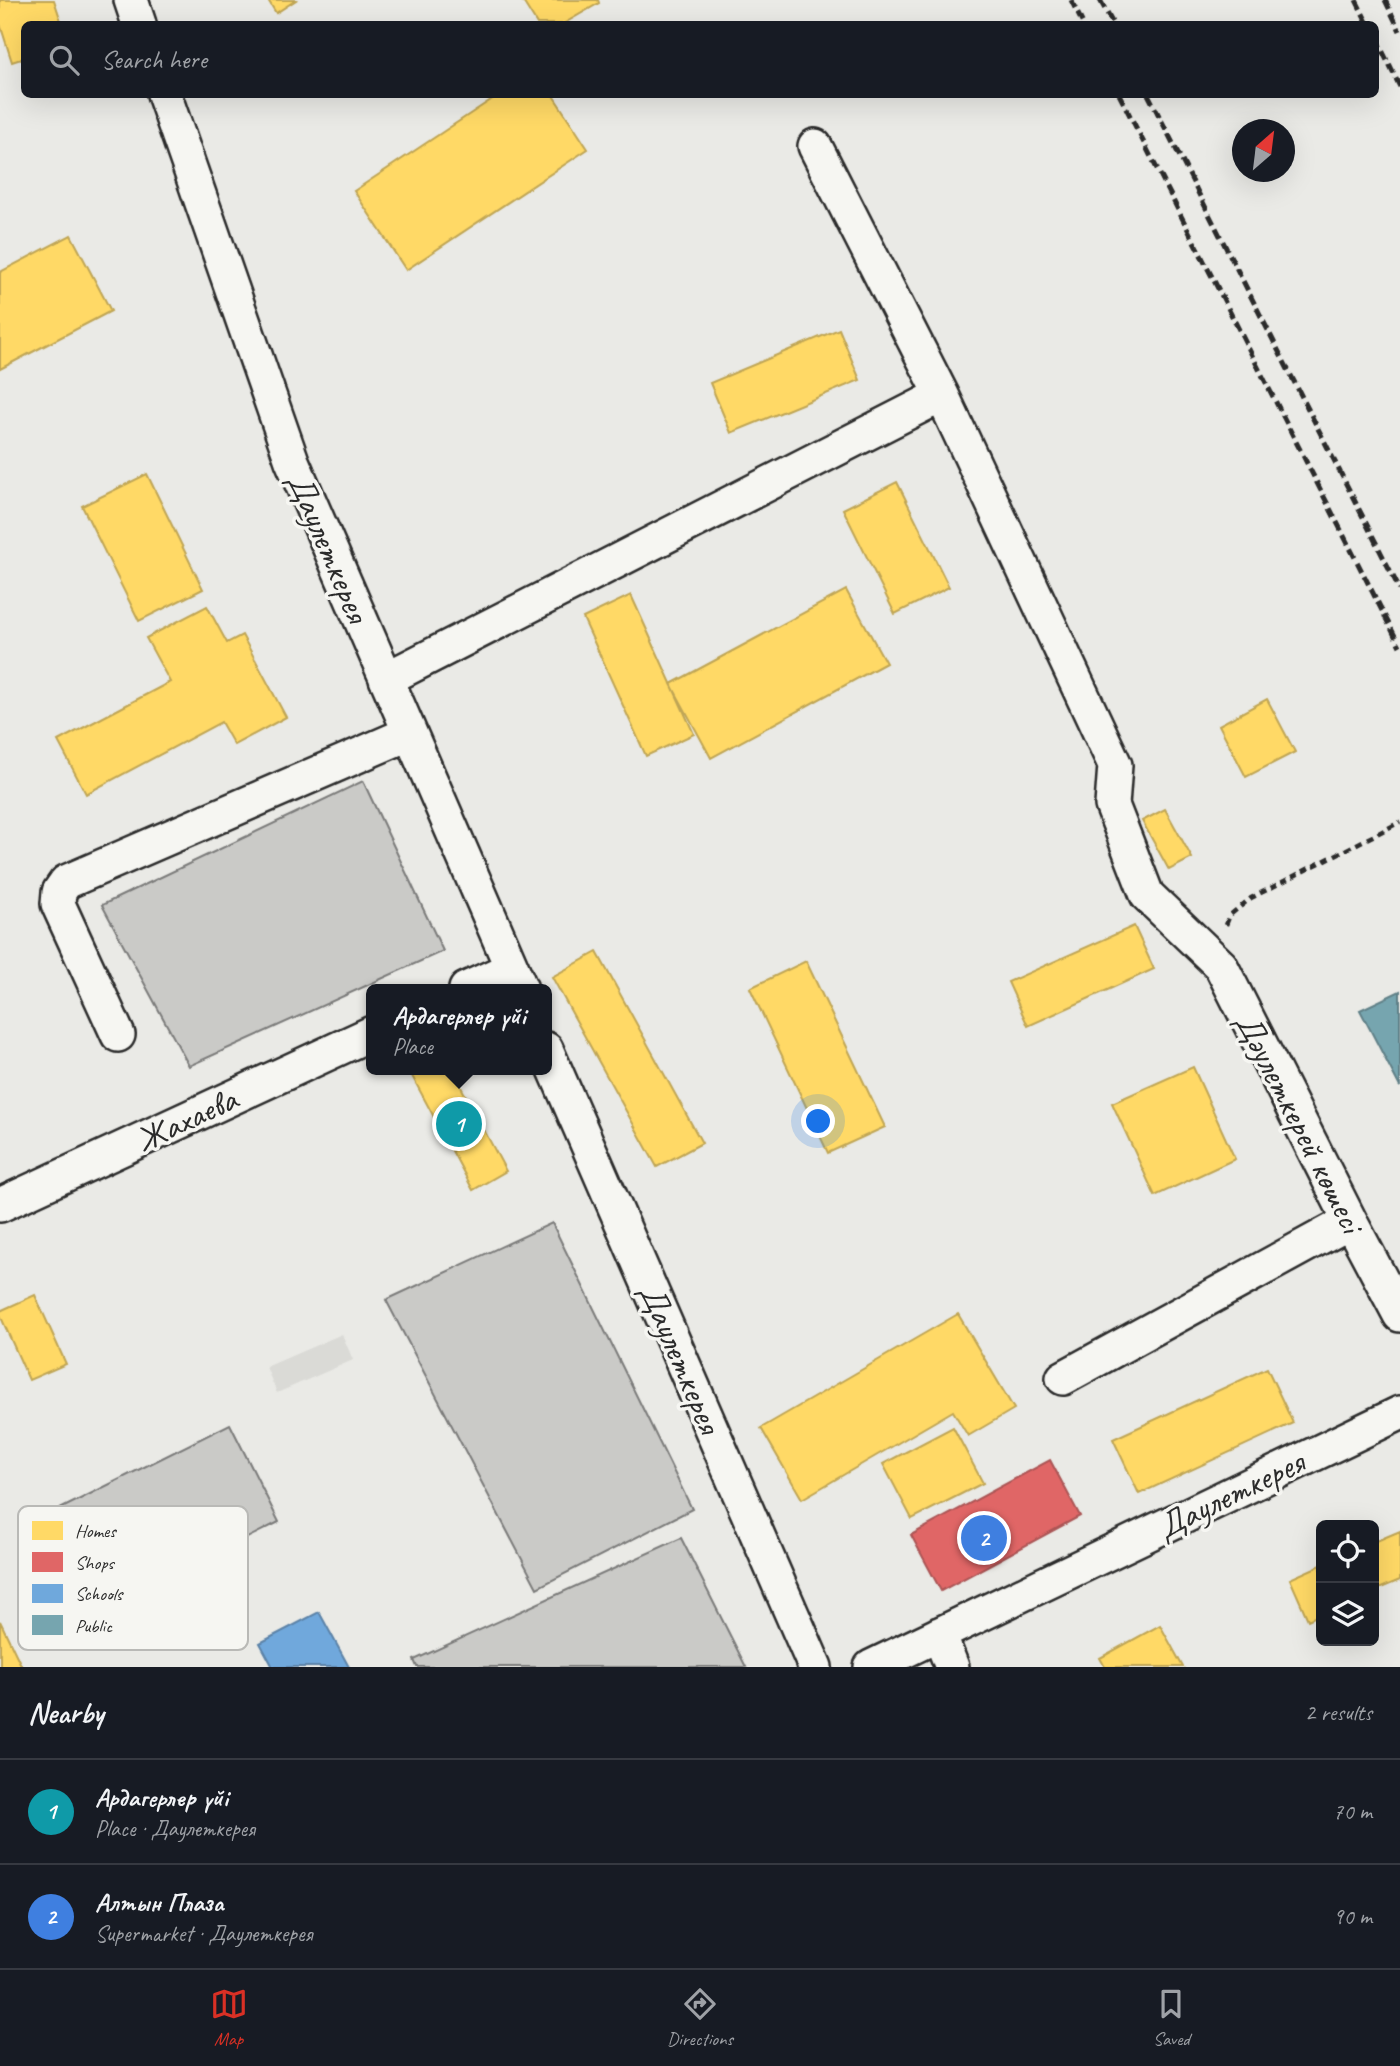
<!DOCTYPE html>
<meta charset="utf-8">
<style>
body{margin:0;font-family:Caveat,sans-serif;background:#242831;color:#f1f3f6}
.controls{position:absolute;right:21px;bottom:21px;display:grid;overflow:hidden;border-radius:10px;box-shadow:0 7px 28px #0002}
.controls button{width:63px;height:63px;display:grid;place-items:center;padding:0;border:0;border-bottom:2px solid #363941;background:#171b24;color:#f1f3f6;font:35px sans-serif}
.compass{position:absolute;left:1232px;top:119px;width:63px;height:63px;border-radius:50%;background:#171b24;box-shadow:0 7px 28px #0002;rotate:28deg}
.you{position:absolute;left:819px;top:1122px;width:24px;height:24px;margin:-18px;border:5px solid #fff;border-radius:50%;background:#1a73e8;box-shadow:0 0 0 10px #1a73e833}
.badge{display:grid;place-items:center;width:46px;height:46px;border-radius:50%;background:#d93025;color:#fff;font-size:23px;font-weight:700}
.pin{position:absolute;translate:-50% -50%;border:4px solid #fff;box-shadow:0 2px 7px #0006}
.popup{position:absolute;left:366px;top:984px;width:186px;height:91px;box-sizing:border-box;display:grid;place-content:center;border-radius:10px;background:#171b24;filter:drop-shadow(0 2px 5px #0005);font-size:23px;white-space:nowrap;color:#9ea1a6}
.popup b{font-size:26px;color:#f1f3f6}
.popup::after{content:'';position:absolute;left:50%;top:100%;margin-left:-14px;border:14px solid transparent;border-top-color:#171b24}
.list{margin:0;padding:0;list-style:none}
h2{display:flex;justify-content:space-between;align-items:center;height:91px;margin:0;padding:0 28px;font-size:30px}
h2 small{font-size:23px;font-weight:400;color:#9ea1a6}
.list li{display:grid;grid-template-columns:46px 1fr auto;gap:21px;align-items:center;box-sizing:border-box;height:105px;padding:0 28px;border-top:2px solid #363941}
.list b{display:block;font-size:26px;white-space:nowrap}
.list p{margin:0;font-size:23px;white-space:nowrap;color:#9ea1a6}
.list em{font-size:23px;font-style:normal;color:#9ea1a6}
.icon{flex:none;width:38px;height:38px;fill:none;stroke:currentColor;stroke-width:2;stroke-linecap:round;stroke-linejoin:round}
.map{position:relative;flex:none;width:1400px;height:1667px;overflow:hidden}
.search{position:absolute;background:#171b24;box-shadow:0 7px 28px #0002;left:21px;right:21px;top:21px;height:77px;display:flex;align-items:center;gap:18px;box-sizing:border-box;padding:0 24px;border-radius:10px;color:#9ea1a6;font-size:26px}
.sheet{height:301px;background:#171b24}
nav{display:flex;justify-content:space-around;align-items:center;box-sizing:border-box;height:98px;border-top:2px solid #363941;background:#171b24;font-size:19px;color:#9ea1a6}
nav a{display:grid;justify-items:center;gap:4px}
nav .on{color:#d93025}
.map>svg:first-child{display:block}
.built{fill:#dadad6}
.green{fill:#cacac7;stroke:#7a7a79;stroke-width:2}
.homes{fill:#ffd966;stroke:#bfa554;stroke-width:2}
.shops{fill:#e06666;stroke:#aa5454;stroke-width:2}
.schools{fill:#6fa8dc;stroke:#5b82a7;stroke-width:2}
.public{fill:#76a5af;stroke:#608087;stroke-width:2}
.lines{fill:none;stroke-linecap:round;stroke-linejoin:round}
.minor-casing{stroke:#2b2b2b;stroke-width:38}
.path{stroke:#2b2b2b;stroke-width:4.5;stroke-dasharray:7 5;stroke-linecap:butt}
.minor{stroke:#f6f6f2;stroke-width:33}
.rail{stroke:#2b2b2b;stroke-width:5;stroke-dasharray:10 5;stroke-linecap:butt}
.labels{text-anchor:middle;stroke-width:7;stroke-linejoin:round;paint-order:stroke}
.street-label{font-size:35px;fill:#2b2b2b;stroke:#f6f6f2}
.key{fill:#f6f6f2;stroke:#b9b9b6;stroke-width:2}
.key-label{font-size:19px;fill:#2b2b2b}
</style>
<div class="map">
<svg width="1400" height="1667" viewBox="0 0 1400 1667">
<rect width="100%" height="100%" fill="#eaeae6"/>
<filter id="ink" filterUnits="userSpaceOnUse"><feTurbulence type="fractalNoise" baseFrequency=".0143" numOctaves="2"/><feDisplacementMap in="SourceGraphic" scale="14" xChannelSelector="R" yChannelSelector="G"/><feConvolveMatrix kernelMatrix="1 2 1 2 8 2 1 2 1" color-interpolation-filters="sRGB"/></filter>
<g filter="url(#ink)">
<path class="built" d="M342 1334 353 1360 277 1393 266 1367Z"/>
<path class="green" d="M363 781 443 951 189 1066 102 905Z
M552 1223 692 1509 537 1588 386 1300Z
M230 1424 279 1522 81 1621 32 1523Z
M681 1538 746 1667H417L414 1660Z"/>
<path class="homes" d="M0 0H54L62 24H24V58L12 62 0 24Z
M268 0H296L276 13Z
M522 0H598L599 3 563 24H537Z
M500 94H552L588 149 406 270 354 191Z
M71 235 111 311 0 369V272Z
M839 329 860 380 731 433 710 383Z
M147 474 203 589 139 621 82 506Z
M897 482 949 587 895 614 843 509Z
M846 590 886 663 711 758 671 684Z
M631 595 694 734 646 756 583 618Z
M207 606 227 643 242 635 286 717 234 745 221 722 86 794 58 741 170 682 146 638Z
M1267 699 1295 752 1246 777 1219 725Z
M1165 809 1192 858 1169 870 1142 821Z
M1134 926 1154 969 1028 1026 1008 982Z
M597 952 702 1143 657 1167 552 977Z
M806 961 885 1127 828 1153 750 988Z
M1193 1067 1235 1159 1155 1196 1112 1103Z
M425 1070H452L506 1171 473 1190 412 1076Z
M35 1295 66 1364 29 1380 0 1315V1311Z
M958 1314 1014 1409 968 1436 953 1411 802 1499 761 1428Z
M1267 1368 1293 1423 1139 1494 1113 1439Z
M953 1427 983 1483 912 1519 883 1464Z
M1400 1531V1580L1374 1591V1542Z
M1321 1565V1614L1308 1620 1290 1579Z
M0 1621 22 1667H0Z
M1160 1625 1183 1667H1105L1100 1658Z"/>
<path class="shops" d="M1050 1460 1080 1516 941 1591 911 1535Z"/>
<path class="schools" d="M319 1612 349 1667H273L260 1643Z"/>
<path class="public" d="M1400 991V1087L1360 1010Z"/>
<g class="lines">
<defs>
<path id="minor" d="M131 0 139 24
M164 94 292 461 521 989
M942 395 1115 765 1112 805 1147 895 1221 966 1350 1221 1400 1315
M386 679 942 395 815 146
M466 989 512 968
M118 1035 58 904 59 892 66 882 410 733
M546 1049 815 1667
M0 1205 372 1033
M1063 1378 1350 1221
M939 1634 952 1667
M871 1667 1400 1413"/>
</defs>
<use href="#minor" class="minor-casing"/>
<path class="path" d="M1226 925 1230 915 1251 898 1400 822"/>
<use href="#minor" class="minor"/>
<path class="rail" d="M1071 0 1083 24
M1100 0 1113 24
M1356 0 1368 24
M1385 0 1400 31
M1376 38 1400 87
M1119 94 1400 646
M1148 94 1400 590"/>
</g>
</g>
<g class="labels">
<g class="street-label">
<text transform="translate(329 547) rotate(67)" y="12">Даулеткерея</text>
<text transform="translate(186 1119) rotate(-25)" y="12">Жахаева</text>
<text transform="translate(1300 1122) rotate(63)" y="12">Дәулеткерей көшесі</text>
<text transform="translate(681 1358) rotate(67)" y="12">Даулеткерея</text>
<text transform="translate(1230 1494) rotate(-26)" y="12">Даулеткерея</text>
</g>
</g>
<rect x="18" y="1506" width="230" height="144" rx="10" class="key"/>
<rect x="32" y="1521" width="31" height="19" fill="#ffd966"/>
<rect x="32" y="1552" width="31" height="20" fill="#e06666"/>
<rect x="32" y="1584" width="31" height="19" fill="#6fa8dc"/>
<rect x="32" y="1615" width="31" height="20" fill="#76a5af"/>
<g class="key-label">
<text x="75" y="1537">Homes</text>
<text x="75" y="1569">Shops</text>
<text x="75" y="1600">Schools</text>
<text x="75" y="1632">Public</text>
</g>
</svg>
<div class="controls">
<button><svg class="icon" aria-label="locate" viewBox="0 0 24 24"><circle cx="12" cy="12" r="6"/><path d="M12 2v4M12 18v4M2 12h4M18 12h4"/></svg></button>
<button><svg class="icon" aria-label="layers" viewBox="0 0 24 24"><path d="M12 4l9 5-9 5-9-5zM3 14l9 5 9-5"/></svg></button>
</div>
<svg class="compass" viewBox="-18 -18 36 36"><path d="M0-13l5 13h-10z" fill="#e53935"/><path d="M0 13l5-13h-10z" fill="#9ea1a6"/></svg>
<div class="you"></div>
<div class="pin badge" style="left:459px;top:1124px;background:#0f9aa8">1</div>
<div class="popup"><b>Ардагерлер үйі</b>Place</div>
<div class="pin badge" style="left:984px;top:1538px;background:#3f7fe0">2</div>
<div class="search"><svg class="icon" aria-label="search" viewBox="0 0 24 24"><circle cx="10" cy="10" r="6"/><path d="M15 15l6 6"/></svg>Search here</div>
</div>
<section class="sheet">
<h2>Nearby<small>2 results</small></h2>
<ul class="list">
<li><span class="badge" style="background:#0f9aa8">1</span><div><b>Ардагерлер үйі</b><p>Place · Даулеткерея</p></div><em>70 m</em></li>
<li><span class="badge" style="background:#3f7fe0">2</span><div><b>Алтын Плаза</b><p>Supermarket · Даулеткерея</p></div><em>90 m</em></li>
</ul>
</section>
<nav>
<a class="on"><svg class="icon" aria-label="map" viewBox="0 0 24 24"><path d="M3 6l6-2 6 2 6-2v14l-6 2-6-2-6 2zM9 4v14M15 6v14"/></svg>Map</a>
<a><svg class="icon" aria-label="directions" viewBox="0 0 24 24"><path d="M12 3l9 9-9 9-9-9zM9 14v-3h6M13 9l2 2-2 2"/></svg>Directions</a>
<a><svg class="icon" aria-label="saved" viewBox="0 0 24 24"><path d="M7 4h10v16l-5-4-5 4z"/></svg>Saved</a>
</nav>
